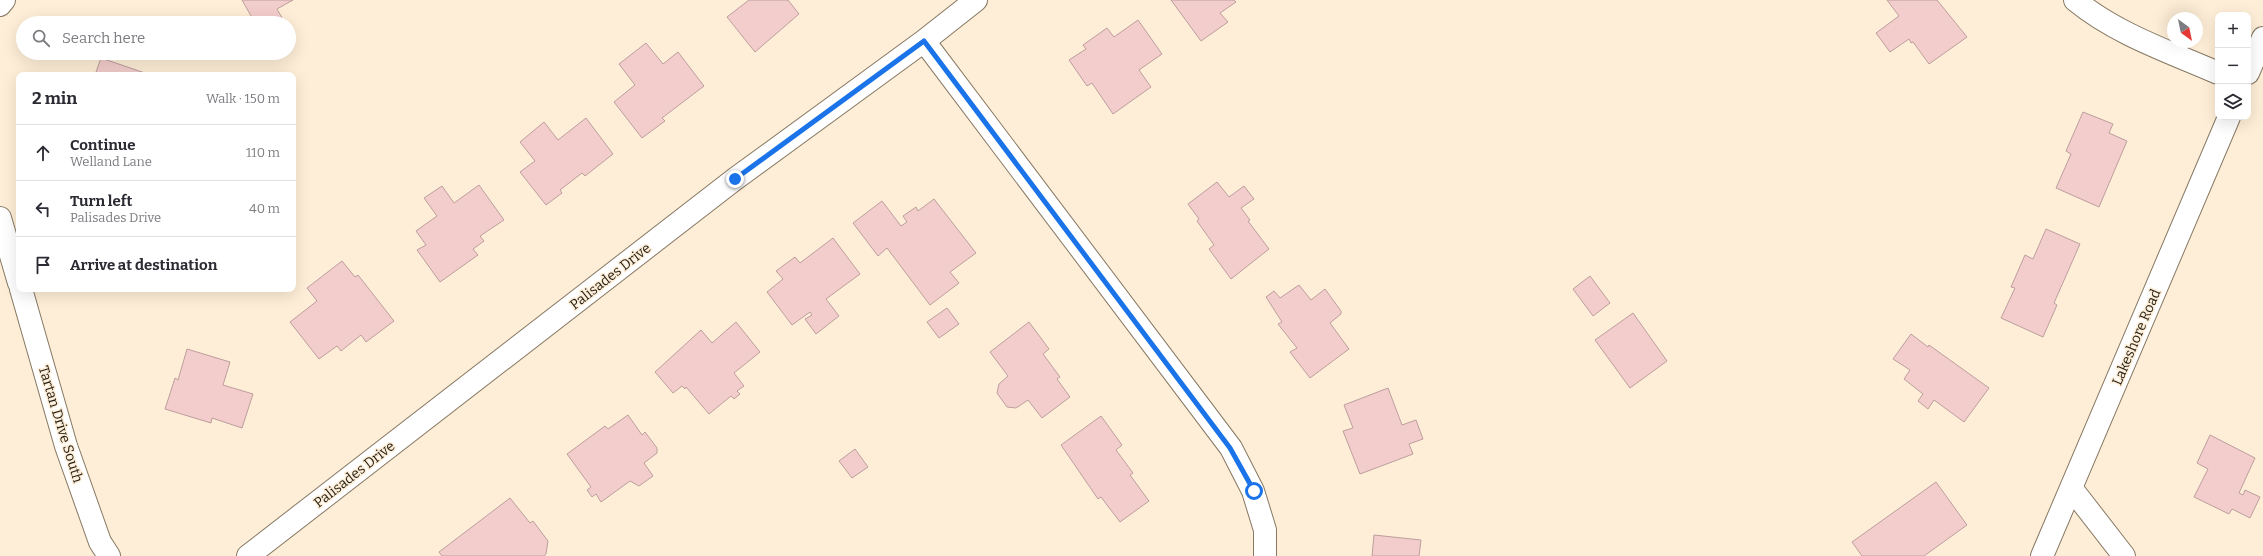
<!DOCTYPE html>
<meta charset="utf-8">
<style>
body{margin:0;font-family:Bitter,serif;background:#f7f7f7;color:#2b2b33}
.controls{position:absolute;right:12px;top:12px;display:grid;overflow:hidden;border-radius:8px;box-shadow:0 4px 16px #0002}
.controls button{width:36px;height:36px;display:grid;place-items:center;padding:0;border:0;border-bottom:1px solid #e1e1e2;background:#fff;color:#2b2b33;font:20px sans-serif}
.compass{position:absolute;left:2167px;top:12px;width:36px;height:36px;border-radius:50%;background:#fff;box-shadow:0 4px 16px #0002;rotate:147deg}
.stop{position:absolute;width:12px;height:12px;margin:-9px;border:3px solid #1a73e8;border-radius:50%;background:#fff}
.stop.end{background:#1a73e8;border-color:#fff;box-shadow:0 1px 4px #0008}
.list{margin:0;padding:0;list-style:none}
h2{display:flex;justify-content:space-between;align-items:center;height:52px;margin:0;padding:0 16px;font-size:17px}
h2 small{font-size:13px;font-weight:400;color:#7c7c81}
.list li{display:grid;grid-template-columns:26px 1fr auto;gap:12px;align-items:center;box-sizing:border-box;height:56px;padding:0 16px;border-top:1px solid #e1e1e2}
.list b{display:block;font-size:15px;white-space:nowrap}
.list p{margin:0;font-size:13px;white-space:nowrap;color:#7c7c81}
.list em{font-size:13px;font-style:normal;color:#7c7c81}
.icon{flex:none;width:22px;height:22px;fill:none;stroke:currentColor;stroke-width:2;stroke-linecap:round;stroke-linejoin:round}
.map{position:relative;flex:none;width:2263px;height:556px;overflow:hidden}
.search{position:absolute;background:#fff;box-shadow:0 4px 16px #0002;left:16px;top:16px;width:280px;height:44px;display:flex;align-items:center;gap:10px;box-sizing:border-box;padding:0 14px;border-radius:22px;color:#7c7c81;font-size:15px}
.panel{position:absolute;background:#fff;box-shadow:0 4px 16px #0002;left:16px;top:72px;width:280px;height:220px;border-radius:8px}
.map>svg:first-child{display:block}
.building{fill:#f3cdcb;stroke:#bc9e9d}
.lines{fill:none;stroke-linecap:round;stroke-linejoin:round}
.street-casing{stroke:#867863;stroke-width:24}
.secondary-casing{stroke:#867863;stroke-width:24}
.street{stroke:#fff;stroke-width:22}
.secondary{stroke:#fff;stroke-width:22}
.route{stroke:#1a73e8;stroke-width:5}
.labels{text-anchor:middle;stroke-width:3;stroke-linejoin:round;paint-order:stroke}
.street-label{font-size:14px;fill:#211c13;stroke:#feeed7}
</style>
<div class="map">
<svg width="2263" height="556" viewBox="0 0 2263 556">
<rect width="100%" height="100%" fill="#feeed7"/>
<path class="building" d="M242 0H293L277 9 285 23H255Z
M749 0H788L799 14 755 52 727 17Z
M1171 0H1234L1236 2 1220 13 1228 22 1201 41Z
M1887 0H1937L1967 37 1929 64 1913 42 1911 43 1909 39 1890 52 1876 33 1899 16Z
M1138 20 1162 54 1139 70 1151 87 1113 114 1092 83 1087 86 1069 60 1086 49 1083 45 1107 28 1114 37Z
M646 43 663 64 678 52 704 86 662 118 665 121 642 138 614 102 635 85 619 64Z
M101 58 145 73V75H95Z
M2083 112 2113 124 2109 133 2127 141 2099 207 2056 188 2071 154 2066 151Z
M586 118 613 154 585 176 582 173 560 190 562 193 546 205 520 172 535 161 520 142 544 122 558 140Z
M1217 182 1229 197 1244 186 1254 199 1241 208 1250 220 1248 221 1269 249 1231 279 1209 249 1214 245 1197 221 1199 219 1188 204Z
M479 185 504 220 480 236 484 241 473 249 478 255 440 282 417 250 426 245 416 231 437 216 424 198 442 186 454 203Z
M934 199 976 253 950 272 959 283 930 305 887 248 878 256 853 223 882 201 901 226 907 222 903 216 916 207 918 211Z
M2046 229 2080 244 2054 303 2057 305 2043 337 2001 318 2015 288 2011 287 2025 255 2033 259Z
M833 238 860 274 826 299 839 316 816 334 805 319 812 315 810 312 792 325 767 292 783 279 776 271 795 257 800 263Z
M342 261 355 277 358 275 394 321 366 342 361 335 341 351 337 346 319 359 290 322 317 301 307 288Z
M1590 276 1610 303 1593 316 1573 289Z
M1299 285 1311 300 1325 289 1341 311V314L1330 323 1349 349 1310 378 1290 352 1297 348 1278 324 1282 322 1266 297 1274 291 1280 298Z
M947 308 959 324 939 338 927 322Z
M1633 313 1667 361 1630 388 1595 340Z
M736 322 760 352 734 373 744 386 737 391 740 394 734 399 731 396 709 414 686 387 685 389 682 386 673 393 655 372 701 330 712 343Z
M1029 322 1049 349 1043 354 1060 377 1057 379 1070 397 1042 418 1028 400 1016 408 1007 407 997 393 999 384 1008 376 990 352Z
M1911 334 1928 347 1929 345 1989 388 1964 422 1934 400 1928 409 1918 401 1923 394 1904 379 1910 370 1893 359Z
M187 349 230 362 223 385 253 394 242 428 212 418 211 423 165 409 175 378 178 380Z
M1388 388 1402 425 1416 420 1423 439 1409 444 1413 454 1360 474 1343 431 1353 428 1344 405Z
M628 415 642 435 645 432 657 448V453L644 463 653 476 639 486 630 481 601 502 596 494 592 497 587 490 591 487 567 454 605 426 608 429Z
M1101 416 1122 445 1116 450 1133 473 1130 475 1149 501 1120 522 1101 497 1098 499 1061 445Z
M2210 435 2255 458 2239 493 2243 495 2245 490 2260 497 2250 518 2232 509 2229 514 2194 497 2208 469 2197 463Z
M855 449 868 467 852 478 839 461Z
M1936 482 1967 525 1924 556H1862L1852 542Z
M510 498 530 523 533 521 548 541 546 554 544 556H442L439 552Z
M1374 535 1421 540 1419 556H1372Z"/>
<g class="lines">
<defs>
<path id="street" d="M2075 0C2116 34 2170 52 2218 73
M0 5 4 0
M924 41 1231 448 1253 491 1265 530V556
M0 218 19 283
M21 289 66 446 100 542 109 556
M2072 489 2124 556
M248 556 735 179 924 41 976 0"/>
<path id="secondary" d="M2248 73 2263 38
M2042 556 2229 117"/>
</defs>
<use href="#street" class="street-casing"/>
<use href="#secondary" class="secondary-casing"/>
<use href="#street" class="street"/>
<use href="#secondary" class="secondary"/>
</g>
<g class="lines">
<path class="route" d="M735 179 924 41 1230 448 1254 491"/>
</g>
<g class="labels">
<g class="street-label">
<text transform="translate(610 276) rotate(-38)" y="5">Palisades Drive</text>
<text transform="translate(2136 337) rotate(-67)" y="5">Lakeshore Road</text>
<text transform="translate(61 424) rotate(73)" y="5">Tartan Drive South</text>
<text transform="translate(354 474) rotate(-38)" y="5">Palisades Drive</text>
</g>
</g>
</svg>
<div class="controls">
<button>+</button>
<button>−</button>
<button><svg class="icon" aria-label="layers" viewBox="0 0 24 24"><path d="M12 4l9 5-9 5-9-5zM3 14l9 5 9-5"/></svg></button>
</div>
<svg class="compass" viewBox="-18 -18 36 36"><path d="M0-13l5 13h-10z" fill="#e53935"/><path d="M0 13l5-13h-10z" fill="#7c7c81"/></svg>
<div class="stop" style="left:1254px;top:491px"></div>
<div class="stop end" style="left:735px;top:179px"></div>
<div class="search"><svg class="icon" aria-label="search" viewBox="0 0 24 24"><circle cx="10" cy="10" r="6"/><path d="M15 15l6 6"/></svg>Search here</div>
<section class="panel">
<h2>2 min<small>Walk · 150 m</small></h2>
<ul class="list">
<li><svg class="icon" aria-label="ahead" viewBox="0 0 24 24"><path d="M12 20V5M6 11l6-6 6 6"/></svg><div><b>Continue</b><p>Welland Lane</p></div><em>110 m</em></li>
<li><svg class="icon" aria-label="left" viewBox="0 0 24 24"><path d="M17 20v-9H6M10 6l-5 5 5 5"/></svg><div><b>Turn left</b><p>Palisades Drive</p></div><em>40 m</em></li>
<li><svg class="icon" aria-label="arrive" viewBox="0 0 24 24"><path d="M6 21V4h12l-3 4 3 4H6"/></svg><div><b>Arrive at destination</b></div></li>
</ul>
</section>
</div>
